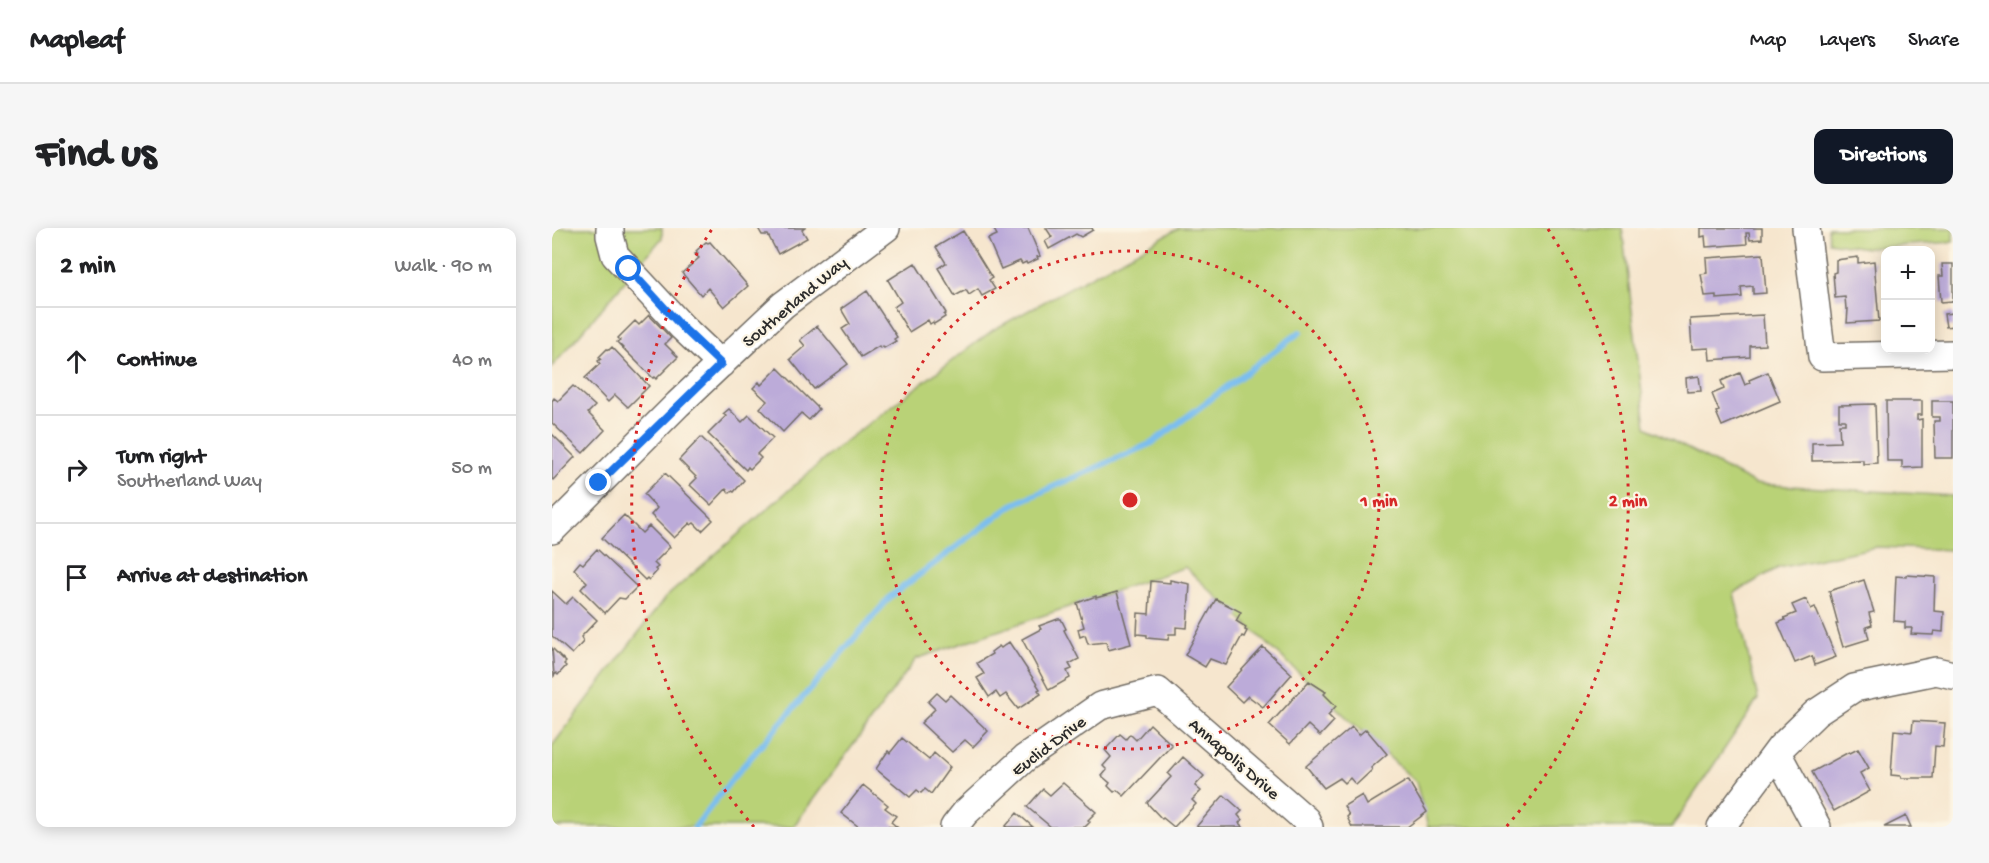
<!DOCTYPE html>
<meta charset="utf-8">
<style>
body{margin:0;font-family:"Gochi Hand",sans-serif;background:#f6f6f6;color:#202124}
.controls{position:absolute;right:18px;top:18px;display:grid;overflow:hidden;border-radius:12px;box-shadow:0 3px 15px #0003}
.controls button{width:54px;height:54px;display:grid;place-items:center;padding:0;border:0;border-bottom:2px solid #e0e0e0;background:#fff;color:#202124;font:30px sans-serif}
.stop{position:absolute;width:18px;height:18px;margin:-14px;border:4px solid #1a73e8;border-radius:50%;background:#fff}
.stop.end{background:#1a73e8;border-color:#fff;box-shadow:0 2px 6px #0008}
.list{margin:0;padding:0;list-style:none}
h2{display:flex;justify-content:space-between;align-items:center;height:78px;margin:0;padding:0 24px;font-size:26px}
h2 small{font-size:20px;font-weight:400;color:#757577}
.list li{display:grid;grid-template-columns:39px 1fr auto;gap:18px;align-items:center;box-sizing:border-box;height:108px;padding:0 24px;border-top:2px solid #e0e0e0}
.list b{display:block;font-size:22px;white-space:nowrap}
.list p{margin:0;font-size:20px;white-space:nowrap;color:#757577}
.list em{font-size:20px;font-style:normal;color:#757577}
.icon{flex:none;width:33px;height:33px;fill:none;stroke:currentColor;stroke-width:2;stroke-linecap:round;stroke-linejoin:round}
.map{position:relative;flex:none;width:1401px;height:599px;overflow:hidden;border-radius:12px}
header{display:flex;align-items:center;gap:36px;box-sizing:border-box;height:84px;padding:0 30px;background:#fff;border-bottom:2px solid #e0e0e0}
header strong{font-size:28px}
nav{display:flex;gap:33px;margin-inline-start:auto;font-size:21px}
.intro{display:flex;align-items:center;justify-content:space-between;box-sizing:border-box;height:144px;padding:0 36px}
h1{margin:0;font-size:42px}
.button{padding:15px 27px;border-radius:12px;background:#111827;color:#fff;font-size:21px;font-weight:700}
main{display:flex;gap:36px;padding:0 36px}
aside{flex:1;background:#fff;border-radius:12px;box-shadow:0 3px 15px #0003}
.map>svg:first-child{display:block}
.green{fill:#b9d277;stroke:#727e51;stroke-width:1.5}
.lines{fill:none;stroke-linecap:round;stroke-linejoin:round}
.stream{stroke:#7abef0;stroke-width:6}
.building{fill:#bcabd9}
.minor-casing{stroke:#726c64;stroke-width:30}
.minor{stroke:#fff;stroke-width:27}
.route{stroke:#1a73e8;stroke-width:8}
.ring{fill:none;stroke:#d62828;stroke-width:3;stroke-dasharray:3 6}
.labels{text-anchor:middle;stroke-width:4.5;stroke-linejoin:round;paint-order:stroke}
.street-label{font-size:18px;fill:#2b2b2b;stroke:#fcf5e5}
.centre{fill:#d62828;stroke:#fcf5e5;stroke-width:3}
.ring-label{font-size:18px;text-anchor:middle;font-weight:bold;fill:#d62828;stroke:#fcf5e5;stroke-width:4.5;stroke-linejoin:round;paint-order:stroke}
</style>
<header>
<strong>Mapleaf</strong>
<nav><a>Map</a><a>Layers</a><a>Share</a></nav>
</header>
<div class="intro"><h1>Find us</h1><a class="button">Directions</a></div>
<main>
<aside>
<h2>2 min<small>Walk · 90 m</small></h2>
<ul class="list">
<li><svg class="icon" aria-label="ahead" viewBox="0 0 24 24"><path d="M12 20V5M6 11l6-6 6 6"/></svg><div><b>Continue</b></div><em>40 m</em></li>
<li><svg class="icon" aria-label="right" viewBox="0 0 24 24"><path d="M7 20v-9h11M14 6l5 5-5 5"/></svg><div><b>Turn right</b><p>Southerland Way</p></div><em>50 m</em></li>
<li><svg class="icon" aria-label="arrive" viewBox="0 0 24 24"><path d="M6 21V4h12l-3 4 3 4H6"/></svg><div><b>Arrive at destination</b></div></li>
</ul>
</aside>
<div class="map">
<svg width="1401" height="599" viewBox="0 0 1401 599">
<rect width="100%" height="100%" fill="#fcf5e5"/>
<filter id="ink" filterUnits="userSpaceOnUse"><feTurbulence type="fractalNoise" baseFrequency=".0167" numOctaves="2"/><feDisplacementMap in="SourceGraphic" scale="12" xChannelSelector="R" yChannelSelector="G"/><feConvolveMatrix kernelMatrix="1 2 1 2 8 2 1 2 1" color-interpolation-filters="sRGB"/></filter>
<filter id="wash" filterUnits="userSpaceOnUse"><feTurbulence type="fractalNoise" baseFrequency=".008" numOctaves="4" result="noise"/><feDisplacementMap in="SourceGraphic" scale="24" xChannelSelector="R" yChannelSelector="G"/><feGaussianBlur stdDeviation="1.35" result="paint"/><feColorMatrix in="noise" values="0 0 0 0 0 0 0 0 0 0 0 0 0 0 0 0 0 1.4 0 .05"/><feComposite in="paint" operator="in"/></filter>
<g filter="url(#wash)">
<rect width="100%" height="100%" fill="#f6e6ce"/>
<path class="green" d="M0 0H110V10L0 139Z
M627 0H1070L1094 199 1203 256 1401 268V322L1324 319 1226 340 1182 365 1206 471 1120 599H876L864 554 633 339 364 431 241 599H0V518L113 370 292 214 441 102Z
M1276 0H1401V14L1314 20 1277 14Z"/>
<g class="lines">
<path class="stream" d="M143 599 180 551 339 368 460 277 600 215 748 104"/>
</g>
<g id="blocks">
<path class="building" d="M206 0H253L250 2 255 10 226 26 216 7H210Z
M441 0H476L488 28 485 29 486 31 475 36 474 34 470 36 468 33 449 41 436 11 445 7Z
M494 0H540L541 2 529 9 524 6 497 21 493 13 500 9Z
M1149 0H1210V11L1198 12 1197 5H1194L1195 16 1154 19 1153 8 1149 9Z
M411 3 440 50 437 52 443 61 430 68 426 61 417 67 414 62 403 68 386 40 394 35 384 19Z
M154 14 156 15 158 14 196 58 172 79 156 60 149 67 130 45 147 30 143 26 146 25 144 23Z
M1211 26 1214 65 1201 66V58L1189 59 1190 69 1164 71V67L1153 68 1149 46 1155 45 1154 30Z
M1306 29V35L1322 33 1327 93 1295 95 1296 81H1294L1293 69 1283 70 1281 45 1284 44V32Z
M363 35 394 85 392 87 393 89 382 96 381 94 378 96 376 92 357 104 342 79 349 74 336 52Z
M1390 36H1401V73L1389 74 1387 48H1391Z
M315 63 345 109 342 111 344 113 332 120 331 118 328 120 327 118 309 129 290 101 298 96 289 81Z
M1401 85V98L1394 99 1392 86Z
M97 87 119 110 113 116 126 129 104 151 103 149 101 150 65 114 68 112 66 110 83 93 87 97Z
M1211 87 1213 117 1198 118V129L1158 132 1157 120 1140 121 1138 91Z
M265 98 296 136 262 161 238 131 253 118 248 112Z
M60 119 97 158 76 179 63 167 56 174 33 150 48 136 46 133 49 131 47 129 55 121 57 122Z
M226 140 267 181 257 192 249 185 231 204 208 180 215 173 201 160 207 154 209 157Z
M1216 144 1228 173 1170 198 1164 184 1167 183 1160 166 1172 161 1169 153 1188 145 1193 157 1198 155 1197 152Z
M1147 148 1149 163 1135 164 1134 150Z
M21 158 43 178 36 185 53 202 31 225 0 195V173L2 170 6 173Z
M1334 173H1370V187H1365V192L1370 191V239L1350 240V233H1335Z
M1380 173H1401V230H1383L1382 193H1388V189H1380Z
M1323 176 1325 235 1311 236V232L1260 233V215L1288 214 1287 196H1293V192H1287V177Z
M177 181 190 194 197 187 221 210 205 226 209 230 198 241 196 239 194 242 156 206 174 188 171 186Z
M0 206 23 229 1 252 0 251Z
M149 209 192 252 182 264 180 263 178 265 174 261 159 277 138 257 145 250 127 232Z
M113 245 161 292 150 303 142 295 139 297 138 295 122 310 99 287 105 280 92 266Z
M72 287 90 305 97 298 118 319 102 335 106 339 103 341 105 343 97 352 95 350 93 352 50 310Z
M45 321 85 359 73 371 67 370 53 385 29 361 35 354 22 341 28 334 31 336Z
M1354 347 1383 349 1382 383 1392 384 1391 404 1382 403 1381 407 1359 406 1360 400H1353V394L1342 393 1344 348 1354 349Z
M618 352 638 356 635 400 624 399V406H617L616 412 595 410V407L585 406 586 385 597 386 599 353 618 355Z
M1312 352 1322 384 1317 385 1320 397 1314 399 1317 411 1291 419 1284 396H1286L1277 363Z
M0 363 14 376 21 369 45 392 29 409 31 414 20 426 0 408Z
M565 364 579 416 556 422 554 414 536 416 533 407 528 409 526 401 532 399 525 375 544 368V370Z
M664 371 689 384 684 393 694 399 693 402 695 403 692 409 690 408 674 437 658 431 653 439 633 427Z
M1254 371 1259 381 1263 379 1284 429 1263 437 1260 428 1243 435 1226 395 1233 392 1232 390 1244 385 1240 377Z
M506 391H509L514 401 512 402 527 431 517 436 520 441 515 443 518 450 497 462 470 411 489 401 487 398Z
M457 414 488 461 486 462 489 466 466 481 454 466 448 470 444 464 437 469 425 450 432 446 425 435 440 426 439 424 447 418 449 420Z
M711 419 740 446 711 479 696 468 690 474 674 459Z
M0 420 14 434 12 436 14 438 6 447 4 445 2 448Z
M757 453 774 464 772 466 784 478 776 487 782 493 768 508 756 497 738 516 717 497Z
M385 465 393 472 398 467 436 503 421 519 413 512 400 524 369 495 383 481 376 474Z
M1361 493 1393 495 1391 519 1383 518 1381 550H1349V548L1339 547 1342 502 1360 504Z
M598 496 620 517 572 568 565 562 562 564 556 558 558 555 550 548 555 542 551 538 559 529 553 522 568 506 574 511 578 506 584 512Z
M800 499 807 507 814 501 835 526 819 540 820 542 804 557 798 550 793 555 788 550 772 560 754 538Z
M350 510 377 532 382 525 398 539 379 566 373 561 369 565 365 562 358 569 324 541 336 523 338 525Z
M1306 521 1317 540 1308 545 1318 563 1282 583 1260 544 1297 524 1298 525Z
M631 529 652 548 643 558 649 563 640 572 644 576 622 599 611 590 610 591 595 575 619 549 616 546Z
M856 552 875 584 855 599H800L795 589 797 587 792 578 810 567 815 577Z
M511 555 544 584 536 592 538 594 533 599H499L475 579 491 561 498 567Z
M311 557 336 577 333 580 344 588 339 594 345 599H307L289 585Z
M672 567 690 583 686 587 690 592 687 595 691 599H644Z
M465 585 481 599H453Z
M1354 588 1359 599H1332Z"/>
</g>
</g>
<g filter="url(#ink)">
<use href="#blocks" fill-opacity="0" stroke="#726c64" stroke-width="1.5"/>
<g class="lines">
<defs>
<path id="minor" d="M58 0V8L63 27 130 99 169 136
M1254 0 1270 129 1401 126
M0 302 126 176 231 77 334 0
M1225 525 1265 599
M402 599 413 585 473 530 548 478 606 463 754 592 757 599
M1169 599 1228 520 1264 485 1302 460 1384 443 1401 447"/>
</defs>
<use href="#minor" class="minor-casing"/>
<use href="#minor" class="minor"/>
</g>
</g>
<g class="lines" filter="url(#ink)">
<path class="route" d="M47 255 169 136 130 99 77 41"/>
</g>
<g class="ring">
<circle cx="578" cy="272" r="249"/>
<path d="M202 599A498 498 0 0 1 160 1M996 1A498 498 0 0 1 954 599"/>
</g>
<g class="labels">
<g class="street-label">
<text transform="translate(242 73) rotate(-40)" y="6">Southerland Way</text>
<text transform="translate(496 517) rotate(-37)" y="6">Euclid Drive</text>
<text transform="translate(683 530) rotate(41)" y="6">Annapolis Drive</text>
</g>
</g>
<circle cx="578" cy="272" r="9" class="centre"/>
<g class="ring-label">
<text x="827" y="278">1 min</text>
<text x="1076" y="278">2 min</text>
</g>
</svg>
<div class="controls">
<button>+</button>
<button>−</button>
</div>
<div class="stop" style="left:77px;top:41px"></div>
<div class="stop end" style="left:47px;top:255px"></div>
</div>
</main>
